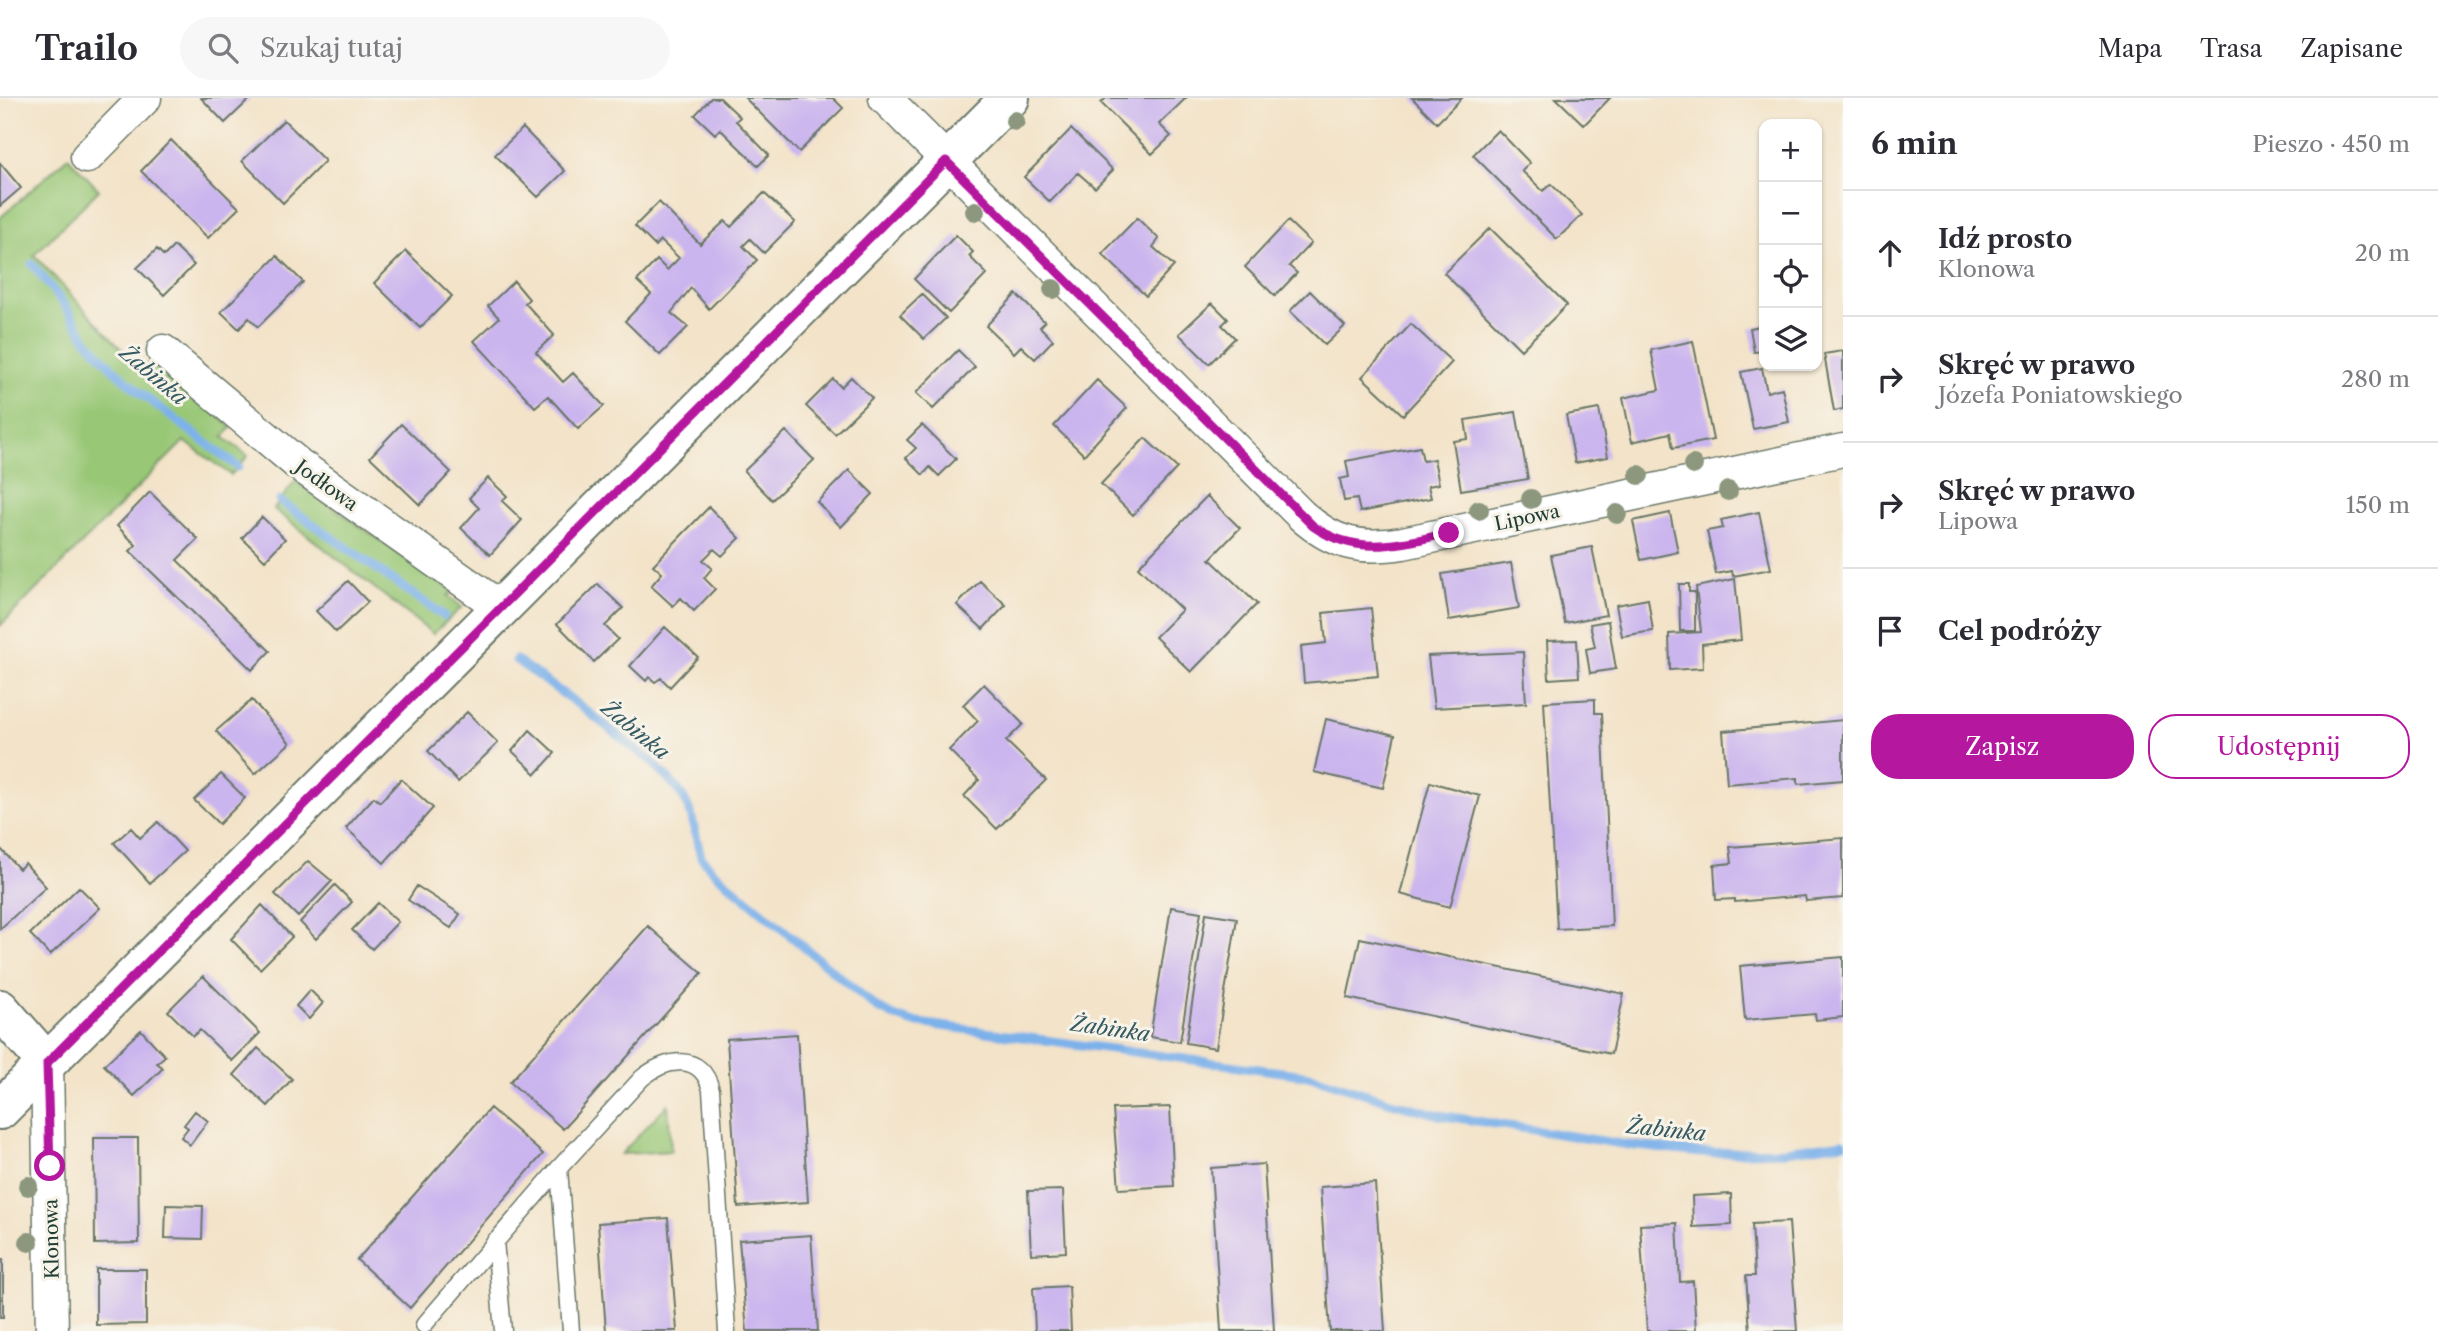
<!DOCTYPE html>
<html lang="pl">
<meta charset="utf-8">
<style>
body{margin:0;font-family:"Libre Caslon Text",serif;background:#f7f7f7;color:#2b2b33}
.controls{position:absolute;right:21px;top:21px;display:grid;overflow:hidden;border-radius:14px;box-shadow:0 2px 5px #0004}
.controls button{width:63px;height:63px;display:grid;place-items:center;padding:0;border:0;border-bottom:2px solid #e1e1e2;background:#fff;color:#2b2b33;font:35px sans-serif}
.stop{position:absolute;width:21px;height:21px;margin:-16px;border:5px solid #b5179e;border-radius:50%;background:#fff}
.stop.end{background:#b5179e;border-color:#fff;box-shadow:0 2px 7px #0008}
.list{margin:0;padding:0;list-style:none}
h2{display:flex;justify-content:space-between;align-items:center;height:91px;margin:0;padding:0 28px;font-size:30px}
h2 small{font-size:23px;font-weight:400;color:#7c7c81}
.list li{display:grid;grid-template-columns:46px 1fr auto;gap:21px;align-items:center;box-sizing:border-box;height:126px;padding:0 28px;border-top:2px solid #e1e1e2}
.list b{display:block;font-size:26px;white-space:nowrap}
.list p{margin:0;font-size:23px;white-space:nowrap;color:#7c7c81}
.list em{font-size:23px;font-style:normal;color:#7c7c81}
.actions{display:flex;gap:14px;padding:21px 28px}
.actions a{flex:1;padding:16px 0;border:2px solid #b5179e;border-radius:28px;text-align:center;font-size:24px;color:#b5179e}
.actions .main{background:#b5179e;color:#fff}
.icon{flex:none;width:38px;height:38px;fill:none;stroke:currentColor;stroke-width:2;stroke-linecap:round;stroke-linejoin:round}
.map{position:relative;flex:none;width:1843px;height:1233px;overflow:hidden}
header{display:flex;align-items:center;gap:42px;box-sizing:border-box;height:98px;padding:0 35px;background:#fff;border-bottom:2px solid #e1e1e2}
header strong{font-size:33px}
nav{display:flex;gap:38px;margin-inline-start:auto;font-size:24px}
.search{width:490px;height:63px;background:#f7f7f7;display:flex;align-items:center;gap:18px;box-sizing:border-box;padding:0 24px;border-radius:38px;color:#7c7c81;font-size:26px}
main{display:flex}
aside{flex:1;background:#fff}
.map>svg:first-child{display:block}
.green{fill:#98c776;stroke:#5c8255;stroke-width:2}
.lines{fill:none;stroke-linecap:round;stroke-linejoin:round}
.stream{stroke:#7cb1ea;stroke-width:9}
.building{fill:#cbb5ee}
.lane-casing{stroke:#697768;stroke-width:19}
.street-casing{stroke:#697768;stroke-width:35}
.secondary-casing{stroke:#697768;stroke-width:42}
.lane{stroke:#fff;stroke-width:16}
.street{stroke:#fff;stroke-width:32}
.secondary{stroke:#fff;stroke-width:38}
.tree{fill:#8c977e}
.route{stroke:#b5179e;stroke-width:9}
.labels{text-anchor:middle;stroke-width:6;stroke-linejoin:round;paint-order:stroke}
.street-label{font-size:19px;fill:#1f3d34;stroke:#f7f3e8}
.water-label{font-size:21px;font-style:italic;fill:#365a62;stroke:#f7f3e8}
</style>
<header>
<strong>Trailo</strong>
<div class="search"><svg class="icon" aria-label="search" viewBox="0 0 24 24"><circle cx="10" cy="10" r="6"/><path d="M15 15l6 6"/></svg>Szukaj tutaj</div>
<nav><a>Mapa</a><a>Trasa</a><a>Zapisane</a></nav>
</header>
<main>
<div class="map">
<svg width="1843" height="1233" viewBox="0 0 1843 1233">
<rect width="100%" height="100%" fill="#f7f3e8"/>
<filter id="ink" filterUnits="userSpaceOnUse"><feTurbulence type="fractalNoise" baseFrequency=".0143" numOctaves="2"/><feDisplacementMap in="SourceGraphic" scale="14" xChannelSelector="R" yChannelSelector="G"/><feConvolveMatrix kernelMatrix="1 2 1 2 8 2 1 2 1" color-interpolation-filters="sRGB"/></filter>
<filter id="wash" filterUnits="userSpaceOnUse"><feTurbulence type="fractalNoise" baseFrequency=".00686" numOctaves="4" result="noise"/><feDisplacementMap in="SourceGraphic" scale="28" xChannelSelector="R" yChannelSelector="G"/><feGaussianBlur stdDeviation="1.57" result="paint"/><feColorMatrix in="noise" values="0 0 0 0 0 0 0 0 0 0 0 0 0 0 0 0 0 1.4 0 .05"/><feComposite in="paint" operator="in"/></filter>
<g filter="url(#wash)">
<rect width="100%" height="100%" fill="#f3e3c8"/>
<path class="green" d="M68 59 99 92 34 157 141 272 157 256 154 266 232 329 223 339 248 358 231 377 184 343 0 528V120Z
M295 383 453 493 448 498 462 509 433 536 274 411Z
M668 1006 671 1053 621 1056Z"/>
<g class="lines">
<path class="stream" d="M32 166 64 206 87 242 113 271 143 297 238 369
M280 403 444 518
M516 562 579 607 651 663 677 690 685 702 691 716 701 759 714 774 876 909 894 918 911 924 1311 978 1391 1004 1439 1017 1628 1047 1701 1055 1785 1053 1843 1045"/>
</g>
<g id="blocks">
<path class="building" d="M201 0H251L225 25Z
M711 0H720L740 19 736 23 769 57 758 68 720 31 715 36 695 17Z
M745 0H833L843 10 799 54Z
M1106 0H1186L1159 26 1171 38 1152 56 1101 5Z
M1412 0H1462L1437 25Z
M1556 0H1610L1584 27Z
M284 22 325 63 283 105 242 63Z
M523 30 565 73 538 99 495 57Z
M1071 31 1113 72 1095 90 1078 75 1050 104 1024 79Z
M1498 32 1530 65 1522 73 1543 93 1551 86 1582 117 1557 141 1473 57Z
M171 42 239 110 208 140 141 73Z
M0 65 21 90 0 108Z
M764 95 795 124 764 155 750 141 743 148 757 162 709 211 691 190 671 215 688 229 660 257 625 223 651 196 637 183 657 162 667 172 679 160 660 142 655 148 635 128 659 104 700 146 725 123 731 129Z
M1137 120 1159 141 1153 149 1174 168 1146 198 1102 156Z
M1288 123 1311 145 1289 168 1297 175 1275 198 1245 169Z
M1490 130 1567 207 1521 252 1444 175Z
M956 137 973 154 969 158 987 176 949 215 914 181Z
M174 148 194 167 164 197 137 170 157 151 164 158Z
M406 153 452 198 420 230 374 185Z
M277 158 303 184 258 229 249 220 239 231 221 214Z
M514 183 529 201 525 205 554 237 536 254 563 284 573 275 604 308 578 331 548 298 535 309 474 243 499 220 488 208Z
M1310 193 1345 228 1325 247 1290 213Z
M922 196 946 220 924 241 900 217Z
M1016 196 1045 224 1040 229 1053 242 1035 261 1021 248 1014 255 986 228Z
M1212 205 1228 221 1222 227 1235 240 1209 266 1179 236Z
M1411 226 1452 264 1403 317 1362 279Z
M1764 227V253L1754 254 1750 230Z
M1693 243 1713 342 1673 350 1670 335 1632 344 1623 300 1659 292 1651 252Z
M958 252 975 269 933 311 916 295Z
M1843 253V311L1834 313 1824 256Z
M1762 270 1767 294 1782 290 1789 324 1753 331 1741 274Z
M851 279 872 300 835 336 806 308 833 281 841 289Z
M1097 282 1127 310 1084 357 1054 328Z
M1599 311 1608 359 1575 365 1566 317Z
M1516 314 1528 381 1461 392 1453 343 1468 341 1465 322Z
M401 326 451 374 420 407 370 359Z
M922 327 956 361 939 378 930 369 923 377 906 360 916 350 907 342Z
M786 333 814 362 772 402 744 373Z
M1145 340 1177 370 1133 417 1101 386Z
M1420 349 1423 363 1434 361 1439 386 1428 388 1431 400 1360 414 1357 401 1344 403 1340 381 1349 379 1346 363Z
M849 372 873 396 841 429 817 404Z
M488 380 507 398 502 403 522 422 490 457 461 430 479 410 469 400Z
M150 394 198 441 177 462 270 553 252 572 130 453 136 447 117 428Z
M1207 398 1240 430 1210 461 1257 506 1191 574 1155 539 1182 512 1138 469Z
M709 409 740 440 722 458 714 451 703 462 712 470 704 480 715 491 694 513 681 500 673 508 651 488 662 475 653 467Z
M1759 414 1771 471 1733 478 1732 473 1716 476 1707 433 1723 430 1721 422Z
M1670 415 1678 454 1641 462 1633 423Z
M262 419 285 441 265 462 242 440Z
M1592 449 1606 517 1565 525 1551 457Z
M1511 465 1519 510 1449 522 1442 476Z
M1735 481 1741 542 1702 546 1703 570 1670 572 1669 536 1701 534 1696 489Z
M348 483 368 504 336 534 316 513Z
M980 483 1006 507 983 531 957 507Z
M598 486 623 510 605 528 618 541 594 564 557 526Z
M1679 486H1689V494H1695V533H1680Z
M1648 501 1653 533 1622 538 1616 507Z
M1371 510 1378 578 1304 585 1301 548 1326 545 1323 515Z
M1608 523 1616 571 1590 575 1586 551 1595 549 1590 526Z
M665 529 698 559 670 589 661 580 655 584 649 579 646 583 630 568Z
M1577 542 1579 579 1549 581 1547 543Z
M1523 554 1526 605 1434 610 1428 558Z
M984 586 1023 626 1006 643 1046 682 997 731 964 698 979 682 949 652 978 623 963 607Z
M1595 601V615H1602L1612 828 1557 831 1544 604Z
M252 602 290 645 255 676 216 633Z
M467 614 498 645 458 684 428 653Z
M1326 621 1395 637 1383 690 1314 674Z
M1843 622V682L1798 686V680L1727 686 1723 633Z
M530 632 555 655 536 676 512 653Z
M221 676 245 700 219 726 194 702Z
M401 681 433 710 384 765 346 730 374 699 380 704Z
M1430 684 1480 698 1450 809 1400 796Z
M158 724 185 753 150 785 114 745 131 730 140 740Z
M1843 740V800L1806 803 1805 798 1735 804V801L1716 802 1714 767 1732 765 1730 749Z
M0 750 19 771 25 765 46 789 0 831Z
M308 763 332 783 298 819 275 796Z
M335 787 352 804 316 841 300 824Z
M417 788 460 816 451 830 408 802Z
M79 789 100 810 50 857 30 836Z
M378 805 398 824 372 851 352 832Z
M262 807 292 839 260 871 231 841Z
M1171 809 1201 814 1180 944 1150 939Z
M1206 815 1237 820 1216 950 1186 945Z
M648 828 702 875 563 1031 510 984Z
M1360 840 1624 896 1611 956 1347 900Z
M1843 859V919L1816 922 1815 916 1745 922 1740 868Z
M203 878 260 935 232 963 200 932 193 938 168 913Z
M310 892 323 905 309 921 296 908Z
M141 932 165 958 157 965 163 970 134 998 104 967Z
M797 936 808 1104 738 1109 727 941Z
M258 950 292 981 268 1008 234 977Z
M1170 1009 1174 1088 1119 1091 1113 1011Z
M490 1010 543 1056 410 1210 357 1162Z
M195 1013 208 1023 190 1047 181 1039 188 1030 184 1027Z
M94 1040H138L139 1145 95 1146Z
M1264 1066 1274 1233H1221L1211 1070Z
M1375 1085 1385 1233H1330L1320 1089Z
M1063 1092 1066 1154 1031 1156 1028 1093Z
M1731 1096 1732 1127 1693 1129 1692 1098Z
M166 1107 203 1108 202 1141 165 1140Z
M668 1120 677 1233H606L598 1125Z
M1789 1124 1797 1233H1750L1746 1178H1755L1752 1126Z
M1677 1125 1680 1184 1693 1183 1696 1233H1647L1640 1127Z
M811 1137 818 1233H747L739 1142Z
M0 1161H3V1219H0Z
M96 1171H146V1226L96 1227Z
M1069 1188 1071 1233H1035L1033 1190Z"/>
</g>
</g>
<g filter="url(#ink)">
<use href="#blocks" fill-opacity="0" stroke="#697768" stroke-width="2"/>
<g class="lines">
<defs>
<path id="lane" d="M495 1143 503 1233
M424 1227 559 1070
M571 1233 559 1070 642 980C666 960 702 954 711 992L727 1233"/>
<path id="street" d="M885 0 1301 417C1333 446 1360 452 1403 445L1843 352
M87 59 145 0
M163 253 298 366 500 509
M47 965 52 1233"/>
<path id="secondary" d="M0 911 47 965
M0 1012 1010 0"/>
</defs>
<use href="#lane" class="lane-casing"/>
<use href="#street" class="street-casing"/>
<use href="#secondary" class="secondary-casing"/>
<use href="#lane" class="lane"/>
<use href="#street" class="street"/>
<use href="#secondary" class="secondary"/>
</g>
<g class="tree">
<circle cx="1015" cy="23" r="10"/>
<circle cx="975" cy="113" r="10"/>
<circle cx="1053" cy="191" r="10"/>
<circle cx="1693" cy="367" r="10"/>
<circle cx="1639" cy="377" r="10"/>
<circle cx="1728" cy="393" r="10"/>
<circle cx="1531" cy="401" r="10"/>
<circle cx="1479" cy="412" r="10"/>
<circle cx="1617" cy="416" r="10"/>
<circle cx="28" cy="1088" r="10"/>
<circle cx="29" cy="1144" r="10"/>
</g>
</g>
<g class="lines" filter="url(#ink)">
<path class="route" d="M50 1068 47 965 946 63 1313 428C1357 459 1400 446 1449 435"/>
</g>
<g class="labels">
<g class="street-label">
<text transform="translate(327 387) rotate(36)" y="7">Jodłowa</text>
<text transform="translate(1527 419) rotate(-12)" y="7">Lipowa</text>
<text transform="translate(51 1141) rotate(-91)" y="7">Klonowa</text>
</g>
<g class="water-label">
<text transform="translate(153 277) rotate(40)" y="7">Żabinka</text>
<text transform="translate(635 632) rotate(39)" y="7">Żabinka</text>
<text transform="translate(1110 931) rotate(8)" y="7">Żabinka</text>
<text transform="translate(1666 1032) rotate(6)" y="7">Żabinka</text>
</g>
</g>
</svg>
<div class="controls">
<button>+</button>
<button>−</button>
<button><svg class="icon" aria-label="locate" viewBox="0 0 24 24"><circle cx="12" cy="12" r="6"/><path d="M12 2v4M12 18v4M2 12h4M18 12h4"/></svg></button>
<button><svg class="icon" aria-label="layers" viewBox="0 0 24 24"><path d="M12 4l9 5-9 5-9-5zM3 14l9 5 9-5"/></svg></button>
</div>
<div class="stop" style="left:50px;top:1068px"></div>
<div class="stop end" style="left:1449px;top:435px"></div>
</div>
<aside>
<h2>6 min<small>Pieszo · 450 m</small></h2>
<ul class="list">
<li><svg class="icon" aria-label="ahead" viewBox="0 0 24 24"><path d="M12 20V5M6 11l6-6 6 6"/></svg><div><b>Idź prosto</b><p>Klonowa</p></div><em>20 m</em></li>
<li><svg class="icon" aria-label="right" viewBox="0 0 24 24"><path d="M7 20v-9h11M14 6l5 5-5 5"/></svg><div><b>Skręć w prawo</b><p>Józefa Poniatowskiego</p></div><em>280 m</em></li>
<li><svg class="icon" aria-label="right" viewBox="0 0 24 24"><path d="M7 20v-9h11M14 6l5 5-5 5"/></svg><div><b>Skręć w prawo</b><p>Lipowa</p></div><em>150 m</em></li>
<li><svg class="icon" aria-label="arrive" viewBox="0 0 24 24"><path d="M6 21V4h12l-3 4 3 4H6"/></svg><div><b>Cel podróży</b></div></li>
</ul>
<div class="actions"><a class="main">Zapisz</a><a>Udostępnij</a></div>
</aside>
</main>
